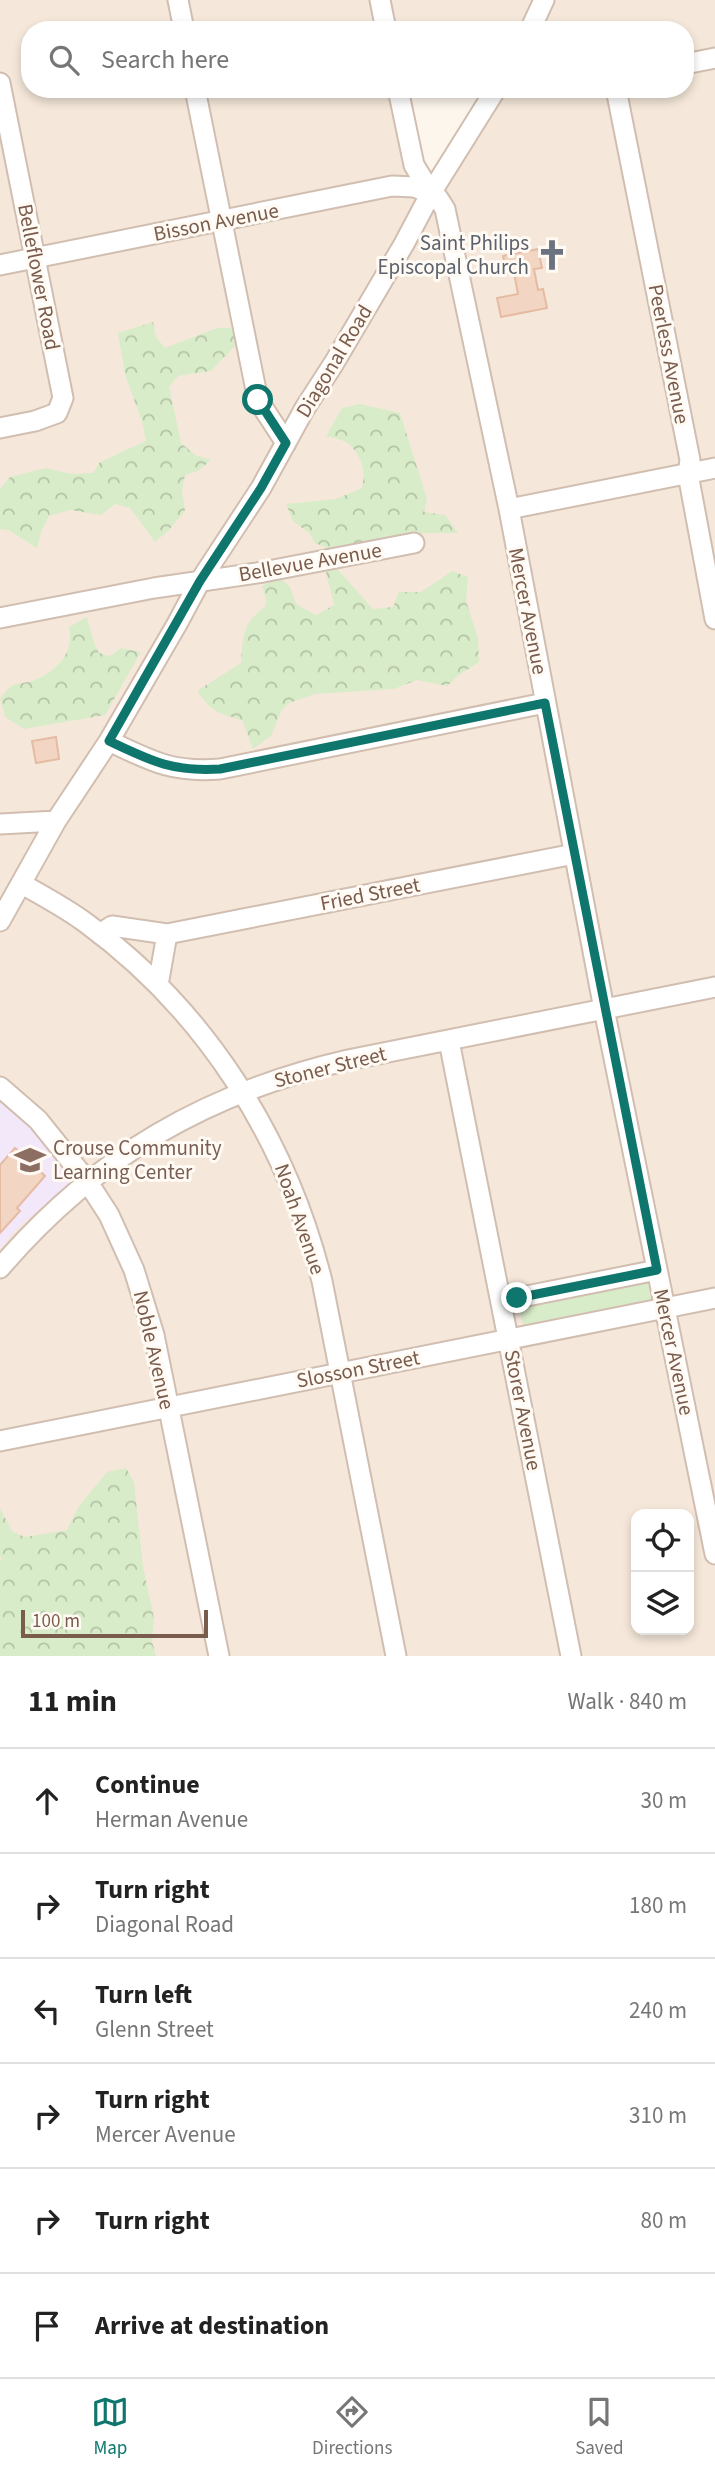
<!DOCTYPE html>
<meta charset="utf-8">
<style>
body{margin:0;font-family:"Source Sans 3",sans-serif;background:#f6f6f6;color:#222}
.controls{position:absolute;right:21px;bottom:21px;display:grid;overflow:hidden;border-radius:14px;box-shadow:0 4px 10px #0003}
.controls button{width:63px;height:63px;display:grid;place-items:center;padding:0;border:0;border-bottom:2px solid #e0e0e0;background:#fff;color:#222;font:35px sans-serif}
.scale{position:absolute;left:21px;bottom:18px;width:187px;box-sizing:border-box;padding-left:7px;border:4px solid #7a5c4d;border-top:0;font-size:19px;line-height:24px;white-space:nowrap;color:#7a5c4d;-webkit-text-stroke:5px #fffaf3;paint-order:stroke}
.stop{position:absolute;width:21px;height:21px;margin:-16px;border:5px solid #0f766e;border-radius:50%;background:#fff}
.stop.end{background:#0f766e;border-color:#fff;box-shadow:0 2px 7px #0008}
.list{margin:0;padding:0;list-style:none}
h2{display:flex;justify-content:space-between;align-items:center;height:91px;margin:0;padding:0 28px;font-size:30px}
h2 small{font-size:23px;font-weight:400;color:#767676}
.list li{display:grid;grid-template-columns:46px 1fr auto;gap:21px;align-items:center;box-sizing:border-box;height:105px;padding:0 28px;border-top:2px solid #e0e0e0}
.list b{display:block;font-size:26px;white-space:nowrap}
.list p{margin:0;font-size:23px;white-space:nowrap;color:#767676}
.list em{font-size:23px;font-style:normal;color:#767676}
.icon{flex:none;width:38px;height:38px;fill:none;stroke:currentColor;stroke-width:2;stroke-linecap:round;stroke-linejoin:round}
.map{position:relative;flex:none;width:715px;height:1656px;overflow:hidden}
.search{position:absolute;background:#fff;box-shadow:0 4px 10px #0003;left:21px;right:21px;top:21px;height:77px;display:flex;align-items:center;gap:18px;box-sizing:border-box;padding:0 24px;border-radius:28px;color:#767676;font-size:26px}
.sheet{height:721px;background:#fff}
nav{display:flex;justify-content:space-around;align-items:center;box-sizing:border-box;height:98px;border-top:2px solid #e0e0e0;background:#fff;font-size:19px;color:#767676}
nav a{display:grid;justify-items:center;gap:4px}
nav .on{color:#0f766e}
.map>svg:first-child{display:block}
.residential{fill:#f5e8da;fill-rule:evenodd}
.education{fill:#f3e8fa}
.forest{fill:url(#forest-crowns)}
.park{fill:#d8ecc9}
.building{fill:#f3d5c3;stroke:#e6bba3;stroke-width:2}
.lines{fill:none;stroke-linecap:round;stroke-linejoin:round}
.minor-casing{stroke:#d1beb0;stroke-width:23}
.minor{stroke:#fff;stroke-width:19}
.route{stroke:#0f766e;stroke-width:9}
.labels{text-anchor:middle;stroke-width:6;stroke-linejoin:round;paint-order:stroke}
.street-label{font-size:21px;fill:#7a5c4d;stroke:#fffaf3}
.worship-label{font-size:21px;fill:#5b616d;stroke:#fffaf3;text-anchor:end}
.education-label{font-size:21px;fill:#785e54;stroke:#fffaf3;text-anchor:start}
</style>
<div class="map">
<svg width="715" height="1656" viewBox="0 0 715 1656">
<defs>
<pattern id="forest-crowns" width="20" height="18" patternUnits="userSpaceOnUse" patternTransform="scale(1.75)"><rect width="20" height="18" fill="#d8ecc9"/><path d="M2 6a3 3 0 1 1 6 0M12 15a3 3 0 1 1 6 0" fill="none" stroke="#b4c2a5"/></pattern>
</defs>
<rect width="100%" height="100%" fill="#fdf6ec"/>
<path class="residential" d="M0 0H715V1656H0ZM30 30H685V89H496L431 192 398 89H30ZM636 1514H689V1630H636Z"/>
<path class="education" d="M0 1098 47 1140 74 1179 16 1230 0 1249Z"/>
<path class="forest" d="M153 322 156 337 165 348 217 328H232L238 336 235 346 211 371 178 376 169 387 181 443 195 455 211 460 198 471 185 475 182 491 185 511 168 531 155 542 130 508 115 504 101 515 70 510 49 516 41 532 37 548 8 530 0 529V489L10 477 46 468 71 474 93 473 100 462 146 441 142 421 125 375 118 333Z
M360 404 400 413 427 499 424 512 445 515 458 533H425L337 552 315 543 309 533 293 521 286 504 336 499 362 488C366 472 362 456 349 444 344 440 333 438 326 436L342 408Z
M334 565 373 609 393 607 399 592H421L452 571 468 577 466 601 478 638 479 662 459 675 447 686 417 680 394 689 315 694 289 703 281 711 271 736 253 749 242 720C219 714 211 711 197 691L241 663C243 636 242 623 265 607L266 599 262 586 279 577 290 587 296 604 316 615 334 605 325 568Z
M87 617 94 643 99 653 110 656 121 648 141 652 105 715 24 729 5 717 0 698C4 694 8 688 12 686 19 682 28 683 35 680 57 671 75 652 69 627Z
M126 1468 134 1482 143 1567 154 1618 152 1642 156 1656H0V1561L2 1560 0 1556V1509L13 1532 25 1537 67 1530 79 1506 107 1472Z"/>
<path class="park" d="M642 1281 648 1282 652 1302 524 1329 519 1306Z"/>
<path class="building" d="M538 249 542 268 534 269 538 290 543 289 547 308 501 317 497 298 518 294 514 273 507 274 503 256Z
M56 737 59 759 36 763 32 741Z
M15 1148 42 1170 41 1172 45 1176 17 1208 20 1211 0 1233V1165Z"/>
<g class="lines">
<defs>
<path id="minor" d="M178 0 184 30
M380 0 386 30
M530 30 544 0
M685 64 715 58
M0 83 63 398 57 413 35 421 0 428
M195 89 258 400 286 443
M398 89 414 165 431 193 438 198 445 209 509 509 604 1009 715 1554
M616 89 690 460 688 474 715 619
M0 265 392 186 414 187 431 193
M509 509 715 468
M0 618 154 588 263 572 414 543
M109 741C151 761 172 773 220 769L545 703
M0 824 56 821
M22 884C43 896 66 908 86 923 206 1011 286 1138 322 1281L396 1656
M0 921 56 821 109 741 177 624 200 581 261 488 305 408 334 363 404 244 431 193 496 89
M100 934 112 926 167 934 574 854
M158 985 167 934
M449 1041 571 1656
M0 1087 38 1120 87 1181 109 1215 134 1270 154 1335 219 1656
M0 1268C96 1156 206 1093 348 1060L715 987
M502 1301 657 1270
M0 1441 715 1298"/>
</defs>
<use href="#minor" class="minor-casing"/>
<use href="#minor" class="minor"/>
</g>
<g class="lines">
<path class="route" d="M258 400 286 443 261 488 200 581 109 741C151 761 172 772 220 769L545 703 657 1270 517 1298"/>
</g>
<defs>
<symbol id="church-bare" viewBox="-9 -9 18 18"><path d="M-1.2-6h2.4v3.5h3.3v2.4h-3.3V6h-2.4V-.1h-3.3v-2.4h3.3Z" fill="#6b7280" stroke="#fffaf3" stroke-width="2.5" paint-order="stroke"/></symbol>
<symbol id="school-bare" viewBox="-9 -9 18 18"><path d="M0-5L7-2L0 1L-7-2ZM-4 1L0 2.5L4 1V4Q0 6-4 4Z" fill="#8d6e63" stroke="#fffaf3" stroke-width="2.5" paint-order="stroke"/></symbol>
</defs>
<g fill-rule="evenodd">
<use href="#church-bare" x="530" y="233" width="44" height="44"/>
<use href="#school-bare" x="8" y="1138" width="44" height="44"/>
</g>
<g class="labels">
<g class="street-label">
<text transform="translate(216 222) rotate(-11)" y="7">Bisson Avenue</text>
<text transform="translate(39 277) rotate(79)" y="7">Belleflower Road</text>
<text transform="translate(669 354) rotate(79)" y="7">Peerless Avenue</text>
<text transform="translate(334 361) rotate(-59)" y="7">Diagonal Road</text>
<text transform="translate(310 562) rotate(-10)" y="7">Bellevue Avenue</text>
<text transform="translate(528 611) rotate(79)" y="7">Mercer Avenue</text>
<text transform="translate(370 894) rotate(-11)" y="7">Fried Street</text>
<text transform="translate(330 1067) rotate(-14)" y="7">Stoner Street</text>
<text transform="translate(300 1219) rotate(71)" y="7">Noah Avenue</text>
<text transform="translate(154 1350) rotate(77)" y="7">Noble Avenue</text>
<text transform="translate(674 1352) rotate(78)" y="7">Mercer Avenue</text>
<text transform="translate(358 1369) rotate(-11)" y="7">Slosson Street</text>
<text transform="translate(523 1410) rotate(79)" y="7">Storer Avenue</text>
</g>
<g class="worship-label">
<text x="529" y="250">Saint Philips<tspan x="529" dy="24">Episcopal Church</tspan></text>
</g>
<g class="education-label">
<text x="53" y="1155">Crouse Community<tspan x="53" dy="24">Learning Center</tspan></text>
</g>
</g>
</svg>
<div class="controls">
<button><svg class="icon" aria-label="locate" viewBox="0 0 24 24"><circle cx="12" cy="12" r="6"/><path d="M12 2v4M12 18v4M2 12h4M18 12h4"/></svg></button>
<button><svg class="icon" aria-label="layers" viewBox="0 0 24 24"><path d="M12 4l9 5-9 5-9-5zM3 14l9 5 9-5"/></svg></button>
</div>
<div class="scale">100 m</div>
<div class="stop" style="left:258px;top:400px"></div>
<div class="stop end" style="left:517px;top:1298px"></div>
<div class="search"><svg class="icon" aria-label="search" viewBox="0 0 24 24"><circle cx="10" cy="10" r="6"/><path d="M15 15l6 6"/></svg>Search here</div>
</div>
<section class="sheet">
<h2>11 min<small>Walk · 840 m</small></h2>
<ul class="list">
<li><svg class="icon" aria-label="ahead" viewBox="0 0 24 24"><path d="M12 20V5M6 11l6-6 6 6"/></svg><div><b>Continue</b><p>Herman Avenue</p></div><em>30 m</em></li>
<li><svg class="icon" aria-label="right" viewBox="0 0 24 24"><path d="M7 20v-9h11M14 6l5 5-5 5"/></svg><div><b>Turn right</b><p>Diagonal Road</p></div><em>180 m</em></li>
<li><svg class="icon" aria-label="left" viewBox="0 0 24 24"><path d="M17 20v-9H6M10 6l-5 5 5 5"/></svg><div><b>Turn left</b><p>Glenn Street</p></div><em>240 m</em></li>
<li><svg class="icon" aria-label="right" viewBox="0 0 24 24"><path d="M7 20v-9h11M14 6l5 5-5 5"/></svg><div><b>Turn right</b><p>Mercer Avenue</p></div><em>310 m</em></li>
<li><svg class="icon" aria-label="right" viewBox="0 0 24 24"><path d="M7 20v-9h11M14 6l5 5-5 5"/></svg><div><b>Turn right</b></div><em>80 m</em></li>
<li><svg class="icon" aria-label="arrive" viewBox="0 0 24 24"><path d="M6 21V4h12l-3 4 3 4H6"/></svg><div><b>Arrive at destination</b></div></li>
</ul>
</section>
<nav>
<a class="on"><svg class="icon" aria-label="map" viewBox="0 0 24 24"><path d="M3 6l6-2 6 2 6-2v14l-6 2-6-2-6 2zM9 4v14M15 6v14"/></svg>Map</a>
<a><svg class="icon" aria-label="directions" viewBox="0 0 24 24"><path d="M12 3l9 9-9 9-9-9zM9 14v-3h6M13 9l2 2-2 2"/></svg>Directions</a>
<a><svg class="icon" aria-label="saved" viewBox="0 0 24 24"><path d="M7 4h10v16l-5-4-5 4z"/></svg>Saved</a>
</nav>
